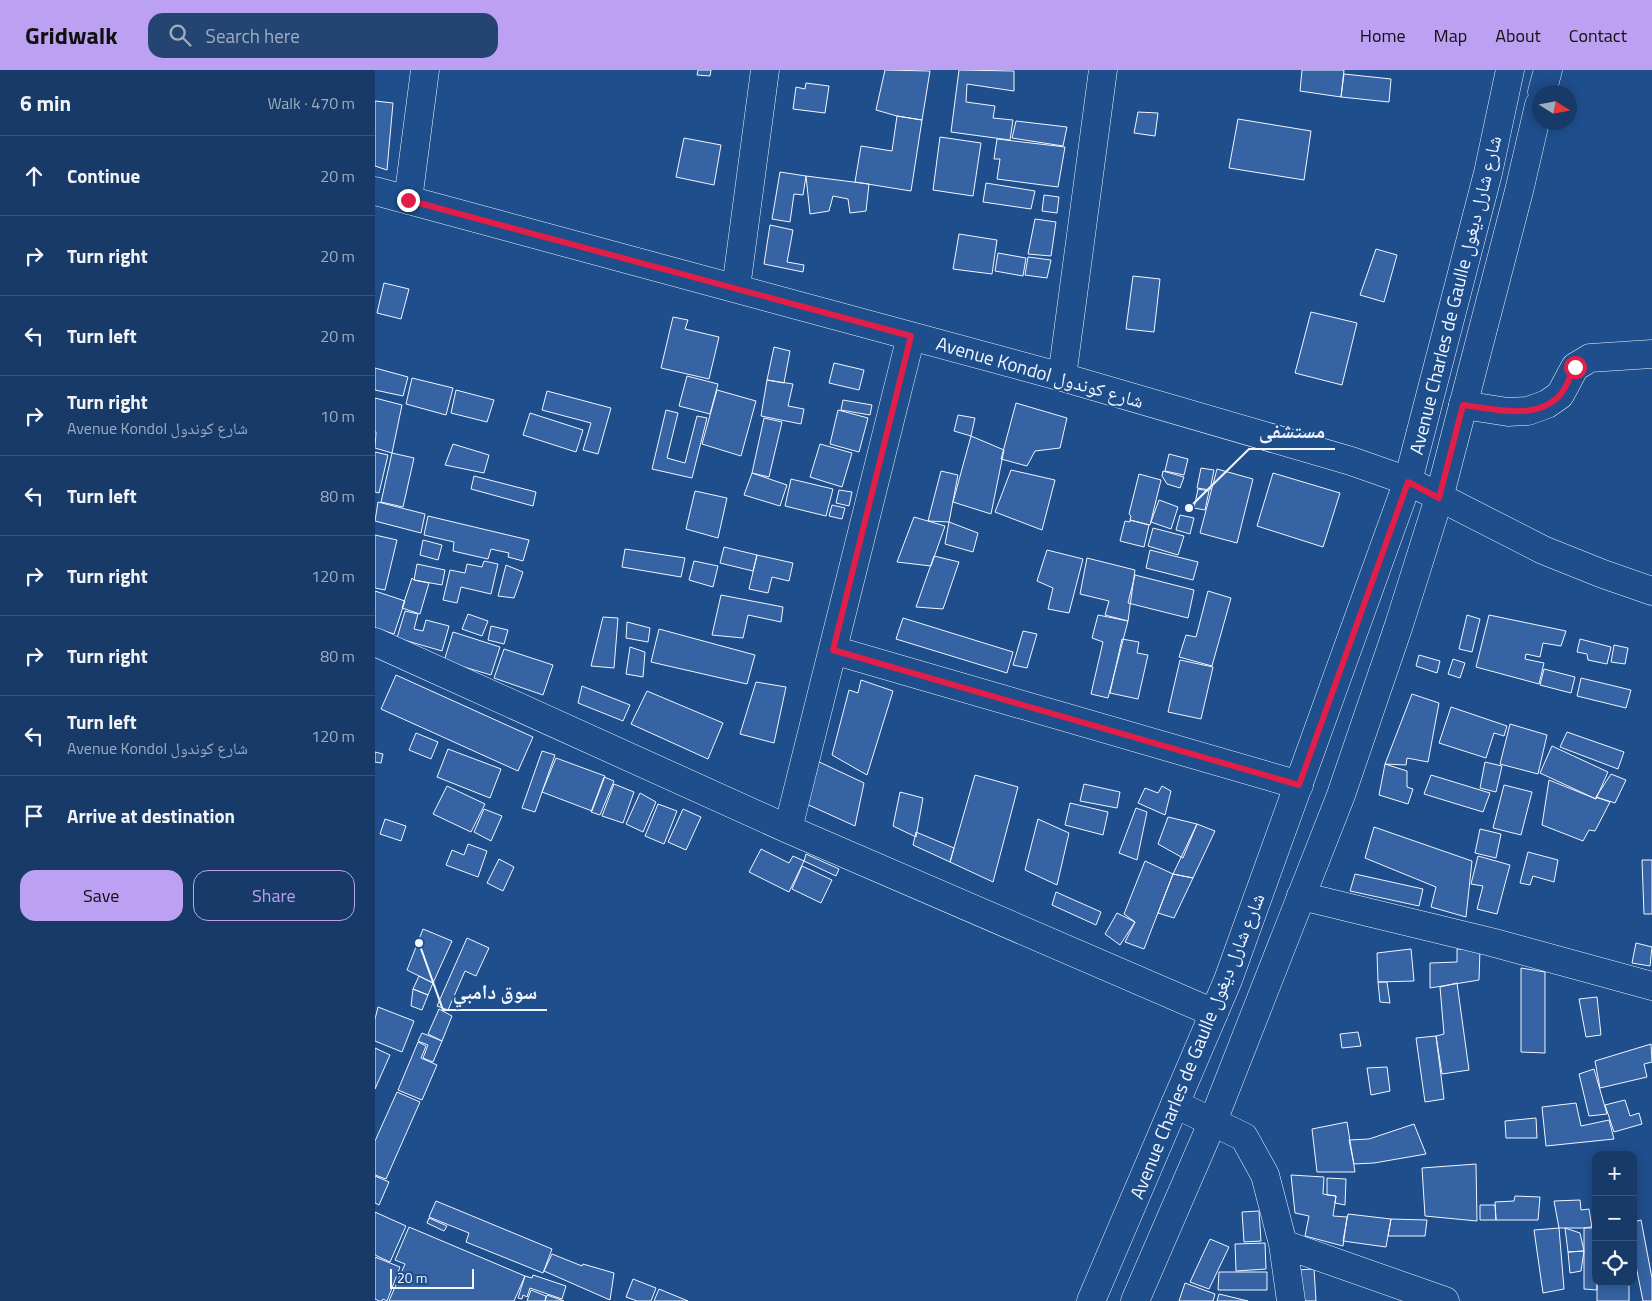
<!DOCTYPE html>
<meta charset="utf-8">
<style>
body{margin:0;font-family:"Titillium Web","Noto Naskh Arabic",sans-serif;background:#244571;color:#f1f3f6}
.controls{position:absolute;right:15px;bottom:15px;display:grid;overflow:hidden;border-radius:10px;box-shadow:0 2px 12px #0003}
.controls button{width:45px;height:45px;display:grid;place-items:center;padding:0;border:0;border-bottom:1px solid #36547d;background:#173a69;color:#f1f3f6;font:25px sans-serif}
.compass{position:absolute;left:1157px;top:15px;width:45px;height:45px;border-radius:50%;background:#173a69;box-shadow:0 2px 12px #0003;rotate:101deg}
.scale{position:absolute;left:15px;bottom:12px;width:84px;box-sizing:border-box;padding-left:5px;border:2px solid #f2f6ff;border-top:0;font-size:14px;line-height:18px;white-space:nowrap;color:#f2f6ff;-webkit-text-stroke:4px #1f4e8c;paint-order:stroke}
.stop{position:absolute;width:15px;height:15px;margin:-11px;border:4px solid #e11d48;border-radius:50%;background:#fff}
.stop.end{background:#e11d48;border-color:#fff;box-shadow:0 1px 5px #0008}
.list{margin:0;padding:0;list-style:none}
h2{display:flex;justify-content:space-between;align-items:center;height:65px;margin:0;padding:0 20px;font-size:21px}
h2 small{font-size:16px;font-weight:400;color:#9eadc0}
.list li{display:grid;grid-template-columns:32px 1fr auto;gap:15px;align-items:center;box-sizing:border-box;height:80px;padding:0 20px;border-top:1px solid #36547d}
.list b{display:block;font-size:19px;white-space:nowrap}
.list p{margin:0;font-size:16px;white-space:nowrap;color:#9eadc0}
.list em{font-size:16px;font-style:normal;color:#9eadc0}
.actions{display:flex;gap:10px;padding:15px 20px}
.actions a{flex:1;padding:11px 0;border:1px solid #bca0f2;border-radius:15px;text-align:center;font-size:18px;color:#bca0f2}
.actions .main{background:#bca0f2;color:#111}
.icon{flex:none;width:28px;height:28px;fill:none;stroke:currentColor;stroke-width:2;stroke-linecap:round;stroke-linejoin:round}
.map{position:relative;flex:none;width:1277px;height:1231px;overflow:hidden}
header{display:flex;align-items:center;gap:30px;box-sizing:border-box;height:70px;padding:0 25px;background:#bca0f2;color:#111}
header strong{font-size:24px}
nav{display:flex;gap:28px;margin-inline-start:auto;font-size:18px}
.search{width:350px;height:45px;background:#244571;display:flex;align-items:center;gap:12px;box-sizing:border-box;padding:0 18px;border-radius:15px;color:#9eadc0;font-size:19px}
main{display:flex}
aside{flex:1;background:#173a69}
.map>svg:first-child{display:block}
.building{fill:#3563a3;stroke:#f2f6ff}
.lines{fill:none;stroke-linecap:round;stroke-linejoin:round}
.minor-casing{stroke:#f2f6ff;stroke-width:29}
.major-casing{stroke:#f2f6ff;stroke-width:29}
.minor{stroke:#1f4e8c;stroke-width:28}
.major{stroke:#1f4e8c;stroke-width:28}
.route{stroke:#e11d48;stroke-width:6}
.labels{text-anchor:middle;stroke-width:4;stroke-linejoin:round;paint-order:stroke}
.street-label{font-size:19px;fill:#f2f6ff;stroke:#1f4e8c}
.leader{fill:none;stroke:#f2f6ff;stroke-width:2}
.callout-dot{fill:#f2f6ff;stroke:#1f4e8c;stroke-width:2}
.callout-label{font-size:20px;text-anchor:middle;font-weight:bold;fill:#f2f6ff;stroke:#1f4e8c;stroke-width:4;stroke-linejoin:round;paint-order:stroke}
</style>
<header>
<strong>Gridwalk</strong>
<div class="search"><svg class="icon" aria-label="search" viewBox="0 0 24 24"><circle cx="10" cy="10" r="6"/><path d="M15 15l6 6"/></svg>Search here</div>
<nav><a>Home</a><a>Map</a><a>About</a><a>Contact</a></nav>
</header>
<main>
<aside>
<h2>6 min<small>Walk · 470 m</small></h2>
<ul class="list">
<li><svg class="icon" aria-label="ahead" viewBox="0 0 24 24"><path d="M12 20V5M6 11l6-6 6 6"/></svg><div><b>Continue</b></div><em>20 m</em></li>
<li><svg class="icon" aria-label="right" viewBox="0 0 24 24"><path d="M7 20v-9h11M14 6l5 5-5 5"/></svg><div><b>Turn right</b></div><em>20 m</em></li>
<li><svg class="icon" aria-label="left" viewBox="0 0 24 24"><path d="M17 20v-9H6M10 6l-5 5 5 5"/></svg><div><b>Turn left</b></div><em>20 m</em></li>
<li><svg class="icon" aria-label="right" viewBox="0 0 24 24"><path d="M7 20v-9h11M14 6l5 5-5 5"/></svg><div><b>Turn right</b><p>Avenue Kondol شارع كوندول</p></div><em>10 m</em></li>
<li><svg class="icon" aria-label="left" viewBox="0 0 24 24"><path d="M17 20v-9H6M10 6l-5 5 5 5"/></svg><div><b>Turn left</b></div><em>80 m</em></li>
<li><svg class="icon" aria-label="right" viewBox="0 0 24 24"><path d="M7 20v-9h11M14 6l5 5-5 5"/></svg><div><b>Turn right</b></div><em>120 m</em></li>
<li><svg class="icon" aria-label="right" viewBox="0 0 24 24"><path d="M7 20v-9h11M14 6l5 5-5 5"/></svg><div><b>Turn right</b></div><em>80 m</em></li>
<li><svg class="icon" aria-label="left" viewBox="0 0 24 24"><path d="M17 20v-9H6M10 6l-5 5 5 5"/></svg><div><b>Turn left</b><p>Avenue Kondol شارع كوندول</p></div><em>120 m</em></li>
<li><svg class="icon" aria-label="arrive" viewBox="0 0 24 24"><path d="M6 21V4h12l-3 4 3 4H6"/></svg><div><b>Arrive at destination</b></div></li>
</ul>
<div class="actions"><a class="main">Save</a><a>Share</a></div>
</aside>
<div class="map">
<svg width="1277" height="1231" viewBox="0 0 1277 1231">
<rect width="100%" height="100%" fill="#1f4e8c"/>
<path class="building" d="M323 0H336L335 6 322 5Z
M510 0 555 1 547 50 522 46 501 40Z
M584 0 639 1V21L592 14 591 32 620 36 618 48 638 50 635 70 576 62Z
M927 0H969L966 27 925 21Z
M969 4 1016 9 1014 32 966 27Z
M431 13 454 16 450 43 418 39 421 17 430 19Z
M0 31 18 33 12 100 0 96Z
M763 42 783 43 780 66 759 63Z
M522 46 547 50 536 121 480 112 486 76 517 81Z
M863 49 936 61 929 110 854 98Z
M641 51 692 57 688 76 637 68Z
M565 67 606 73 598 126 558 120Z
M309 68 346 75 339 115 301 107Z
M622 69 690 77 683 117 622 109 625 89H619Z
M405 102 431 106 428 125 419 124 415 152 397 149Z
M431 106 494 114 491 141 475 143 473 129 458 126 454 141 435 144Z
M611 113 660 121 656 139 608 132Z
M669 125 684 127 682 143 667 141Z
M660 149 681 152 676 186 653 184Z
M395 155 418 160 412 192 429 195 428 202 389 194Z
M584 164 622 170 617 204 578 199Z
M1001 179 1022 185 1009 232 985 225Z
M623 183 651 188 648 206 620 201Z
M653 187 676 190 672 208 650 205Z
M758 206 785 209 779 262 751 259Z
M9 213 34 219 26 249 2 243Z
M936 242 982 253 967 315 920 303Z
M298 247 313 250 310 259 344 267 334 309 286 298Z
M399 277 415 281 409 313 392 310Z
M459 293 489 300 484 320 454 313Z
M0 298 33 307 28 326 0 320Z
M312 306 343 314 335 344 304 336Z
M37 308 78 318 71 345 31 334Z
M392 310 418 314 413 336 429 339 426 354 386 346Z
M81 320 119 330 112 352 76 343Z
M342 320 381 331 366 386 327 374Z
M172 321 236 338 223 384 208 380 216 353 167 340Z
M0 328 27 335 17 383 0 378 1 362H0Z
M468 330 497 335 495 345 466 340Z
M641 333 692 348 685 378 660 381 652 396 626 389Z
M291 340 303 343 292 388 310 393 322 346 332 348 317 408 277 399Z
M463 340 493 348 484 382 455 374Z
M155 343 208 360 201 382 148 365Z
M583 345 600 348 596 366 579 361Z
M389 348 407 352 394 407 377 403Z
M596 366 629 380 616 444 578 432Z
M78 374 114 385 109 403 70 395Z
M445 374 477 383 467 417 435 407Z
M0 382 13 385 4 423 0 422Z
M17 383 39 388 28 437 6 432Z
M794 384 813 389 809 405 790 401Z
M826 398 839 400 835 420 822 418Z
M842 399 878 409 862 473 825 463Z
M636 400 680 410 667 460 620 442Z
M566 401 583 405 574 452 553 451Z
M788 401 809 407 805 418 792 414 787 406Z
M377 403 412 415 405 436 369 425Z
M898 403 965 423 948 477 882 456Z
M764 404 786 410 775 455 755 450 756 446 754 444Z
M99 406 161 422 158 436 96 419Z
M416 409 458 419 451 446 410 436Z
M823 419 834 421 830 440 819 438Z
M464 420 477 422 474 436 461 433Z
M320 421 352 428 343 468 311 459Z
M784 430 803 437 796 459 776 452Z
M3 432 50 444 46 463 0 451Z
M457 435 470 438 467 449 454 446Z
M805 445 819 448 815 464 801 460Z
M53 446 154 470 148 491 133 487 134 483 116 479 113 489 78 481 79 472 49 465Z
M539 447 570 456 556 496 522 492Z
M755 450 774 455 769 477 745 471 750 451 755 452Z
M574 452 603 463 598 482 570 474Z
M778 458 809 466 803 485 773 476Z
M0 465 22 470 10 520 0 518Z
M48 470 67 475 63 490 45 485Z
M349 477 382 485 378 501 345 493Z
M250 479 310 488 306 507 247 497Z
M672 480 708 489 694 543 673 539 678 518 662 511Z
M775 480 823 492 818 510 771 498Z
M382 485 418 493 414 511 397 507 393 523 374 519Z
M559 486 584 492 568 539 541 537Z
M712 488 760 500 753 551 730 545 734 531 705 524Z
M109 491 123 494 116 524 86 517 82 533 68 530 75 500 90 503 92 494 107 497Z
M319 491 343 496 338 517 314 510Z
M42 494 70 500 67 515 39 510Z
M131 495 148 502 139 528 123 526Z
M760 505 819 520 813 548 753 533Z
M37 508 39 510 54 513 45 544 27 538Z
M0 521 30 531 19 564 0 558Z
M833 521 856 528 837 596 804 587 811 565 821 567Z
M346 525 408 537 406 552 373 545 368 568 337 565Z
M30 541 43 544 39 559 48 561 51 550 74 556 67 581 22 568Z
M93 544 113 551 107 566 87 559Z
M723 545 753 551 733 628 716 624 728 572 717 568Z
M1092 545 1105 549 1097 582 1084 579Z
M1114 545 1191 561 1186 576 1168 573 1165 587 1151 584 1150 589 1169 593 1164 614 1101 597Z
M228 547 243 548 239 598 216 596Z
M528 548 638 582 632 603 521 569Z
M252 552 275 558 273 572 251 568Z
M116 556 133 560 129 574 113 570Z
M284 559 380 585 372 614 276 592Z
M648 561 662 564 652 598 638 595Z
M78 562 125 577 116 605 69 591Z
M747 569 764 572 762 583 773 585 763 629 735 623Z
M1205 569 1236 577 1232 594 1213 590 1212 584 1202 582Z
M1239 575 1253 578 1250 594 1236 592Z
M255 577 270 582 268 607 251 604Z
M129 579 178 595 168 625 119 608Z
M1044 585 1065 591 1062 603 1041 596Z
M1078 589 1090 593 1085 608 1073 604Z
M805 590 838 597 826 649 793 642Z
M1169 599 1200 607 1196 623 1165 615Z
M21 605 158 667 143 701 6 639Z
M1206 608 1256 620 1251 638 1202 626Z
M486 610 518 621 492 705 457 685 474 620 483 623Z
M381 612 411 617 399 673 365 664Z
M207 616 255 635 248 651 203 633Z
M272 621 348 653 333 689 256 654Z
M1037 624 1064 633 1053 692 1032 688 1031 695 1010 694Z
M1076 637 1132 656 1129 666 1119 663 1111 688 1064 673Z
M1135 654 1172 665 1163 704 1125 694Z
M1192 662 1249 682 1243 699 1185 677Z
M41 663 63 672 56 689 34 680Z
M1177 676 1233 702 1221 729 1165 703Z
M73 679 126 699 115 728 62 707Z
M167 681 180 685 160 742 147 738Z
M0 682 8 684 6 693 0 692Z
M181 688 230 706 217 741 167 722Z
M440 690 489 713 480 756 427 732Z
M1110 692 1127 696 1121 722 1105 718Z
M1010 694 1032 701V717L1038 719 1033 734 1004 725Z
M1236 704 1251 710 1240 733 1221 727Z
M600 705 643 717 618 812 575 792Z
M1056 705 1115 723 1108 742 1049 724Z
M229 707 239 711 225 745 216 742Z
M1174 710 1221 729V727L1235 732 1220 761 1214 760 1208 771 1167 755Z
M239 714 259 722 248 753 227 746Z
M709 714 745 722 742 738 705 731Z
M1129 715 1157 722 1146 765 1118 758Z
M72 716 110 734 96 762 58 744Z
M787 716 796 721 790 745 763 733 770 718 783 723Z
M525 722 548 728 541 767 518 756Z
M265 723 281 732 268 762 251 754Z
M695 733 733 742 728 765 690 755Z
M283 734 302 741 289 774 270 766Z
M761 738 772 742 762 790 744 783Z
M109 739 127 746 116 771 99 762Z
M308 739 326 747 311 780 293 772Z
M793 747 822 754 808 788 783 774Z
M10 749 31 756 26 771 5 764Z
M663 749 694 763 682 815 650 800Z
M822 754 840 761 818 808 798 804Z
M999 757 1097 791 1091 847 1056 837 1061 817 990 788Z
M1105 759 1126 764 1121 788 1100 783Z
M541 762 579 778 575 792 538 775Z
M93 774 112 781 103 807 71 795 77 780 89 785Z
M386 779 414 793 418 786 429 791 414 822 374 802Z
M1153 782 1183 790 1179 812 1158 806 1155 815 1145 813Z
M431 784 464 799 461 806 429 791Z
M1103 786 1135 795 1122 844 1102 839 1108 816 1096 814Z
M124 789 139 797 128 821 112 813Z
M1267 790H1277V844H1269Z
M770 791 798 804 769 879 750 872 760 852 749 844Z
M427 796 457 810 446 833 417 819Z
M798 804 818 808 799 848 783 843Z
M980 804 1048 819 1044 836 975 821Z
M681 822 726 842 721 855 677 835Z
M742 843 760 852 745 875 730 864Z
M48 859 77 871 58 913 32 900Z
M92 868 114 878 101 906 90 901 73 940 62 936Z
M1261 873 1277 877 1275 896 1257 893Z
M1036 879 1039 911 1003 912 1002 883Z
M1082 879H1105L1104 910 1055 918V893L1082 892Z
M1146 898 1170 902V983L1146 982Z
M44 906 58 913 53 925 38 919Z
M1003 912H1012L1015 933 1005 932Z
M1082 913 1094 1000 1067 1004 1061 966 1069 964 1065 917Z
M38 919 53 925 47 940 36 936Z
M1222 927 1226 965 1211 967 1204 929Z
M3 937 39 951 27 982 0 971V949Z
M64 939 77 946 67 971 53 964Z
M983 962 986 976 967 978 965 964Z
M47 963 67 971 58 992 48 988 53 975 43 971Z
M1061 966 1069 1029 1050 1032 1041 968Z
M43 972 51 976 46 988 62 995 47 1030 23 1020Z
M1276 974 1277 992 1269 994 1272 1007 1225 1018 1220 991Z
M0 978 15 985 0 1019Z
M1012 997 1015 1021 996 1025 992 998Z
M1219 999 1232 1044 1214 1046 1204 1004Z
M22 1022 45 1032 11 1109 0 1105V1071Z
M1250 1030 1255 1046 1264 1043 1267 1054 1239 1062 1230 1035Z
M1201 1033 1206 1056 1234 1050 1239 1069 1171 1076 1167 1037Z
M1161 1048 1162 1068H1131L1130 1051Z
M972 1052 980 1102H942L937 1059Z
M1039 1054 1051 1084 999 1093 979 1094 974 1070 994 1069Z
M1101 1094 1102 1151 1050 1146 1047 1098Z
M916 1105 949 1107 948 1124 961 1126 958 1146 972 1147 968 1176 930 1166 934 1146 920 1143Z
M0 1106 14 1112 4 1135 0 1133Z
M952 1108 971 1109 970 1135 960 1133 961 1126 952 1125Z
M1140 1126 1165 1127 1163 1150H1121L1120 1132 1139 1131Z
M1205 1130 1206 1140 1214 1139 1217 1158H1184L1179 1131Z
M61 1131 177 1179 168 1203 91 1172 94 1163 54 1147Z
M1105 1135H1120L1121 1150H1105Z
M884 1141 886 1171 869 1172 867 1142Z
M0 1142 31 1156 15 1192 0 1185Z
M973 1144 1016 1149 1011 1177 968 1171Z
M54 1148 72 1156 69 1161 52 1153Z
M1016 1149 1052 1150 1050 1166H1013Z
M1266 1150 1277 1208V1231H1268L1258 1181V1152Z
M1221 1156V1212H1222V1220L1209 1219V1158Z
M34 1157 150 1206 139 1231H14L30 1194 20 1190Z
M1184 1158 1189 1219 1168 1223 1159 1160Z
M1190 1158 1205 1163 1209 1181 1193 1182Z
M835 1169 854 1177 834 1219 815 1212Z
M890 1173 891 1199 861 1201 860 1174Z
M1209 1181 1206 1201 1195 1203 1193 1182Z
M177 1184 207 1196 208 1194 239 1203 235 1230 169 1201Z
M0 1187 25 1197 12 1231 8 1229 7 1231H4L0 1229Z
M939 1199 941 1231H923L921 1200Z
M844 1202H892V1220H843Z
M158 1205 191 1216 187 1229 155 1218 152 1227 148 1225 147 1229 143 1228 150 1206 157 1208Z
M258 1209 281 1218 276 1231H262L251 1227Z
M1222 1212H1254V1231H1222Z
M810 1213 840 1224 838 1231H804Z
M284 1219 313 1231H279Z
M156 1220 171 1226 170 1231H152Z
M844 1224 873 1231H842Z
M172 1225 189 1231H170Z"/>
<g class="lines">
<defs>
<path id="minor" d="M0 121 687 307 976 391 1033 411 1168 480 1228 504 1277 521
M33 130 50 0
M361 218 390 0
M687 307 728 0
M1088 335 1133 342 1153 341 1172 334 1185 325 1200 297 1215 288 1277 284
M0 572 413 759 839 943
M458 580 924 715
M413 759 536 266
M926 826 1116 872 1277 916
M800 1034 869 1067 890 1105 908 1174 916 1231
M908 1174 1070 1231"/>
<path id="major" d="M1167 22 1173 0
M716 1231 853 910 1033 411 1113 103 1135 0
M760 1231 838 1051 966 725 1024 555 1064 428 1144 121 1164 35"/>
</defs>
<use href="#minor" class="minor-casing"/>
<use href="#major" class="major-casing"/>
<use href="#minor" class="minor"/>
<use href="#major" class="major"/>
</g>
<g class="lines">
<path class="route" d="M33 130 536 266 458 580 924 715 1033 412 1064 428 1088 335C1118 339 1162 351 1185 325 1191 318 1195 306 1200 297"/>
</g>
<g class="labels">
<g class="street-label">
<text transform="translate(1080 225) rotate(-76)" y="7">Avenue Charles de Gaulle شارع شارل ديغول</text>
<text transform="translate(665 302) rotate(16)" y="7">Avenue Kondol شارع كوندول</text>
<text transform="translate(822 976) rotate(-68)" y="7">Avenue Charles de Gaulle شارع شارل ديغول</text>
</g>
</g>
<path class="leader" d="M814 438L874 379H960M44 873L68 940H172"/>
<g class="callout-dot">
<circle cx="814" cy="438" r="5"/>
<circle cx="44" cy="873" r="5"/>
</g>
<g class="callout-label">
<text x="917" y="368">مستشفى</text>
<text x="120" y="929">سوق دامبي</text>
</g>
</svg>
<div class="controls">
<button>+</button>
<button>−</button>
<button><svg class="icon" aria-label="locate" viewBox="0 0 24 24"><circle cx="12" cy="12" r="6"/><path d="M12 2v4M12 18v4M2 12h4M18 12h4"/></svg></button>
</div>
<svg class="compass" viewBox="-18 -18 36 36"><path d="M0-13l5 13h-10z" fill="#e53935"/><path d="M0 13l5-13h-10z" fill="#9eadc0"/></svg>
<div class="scale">20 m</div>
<div class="stop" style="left:1200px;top:297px"></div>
<div class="stop end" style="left:33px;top:130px"></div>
</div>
</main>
